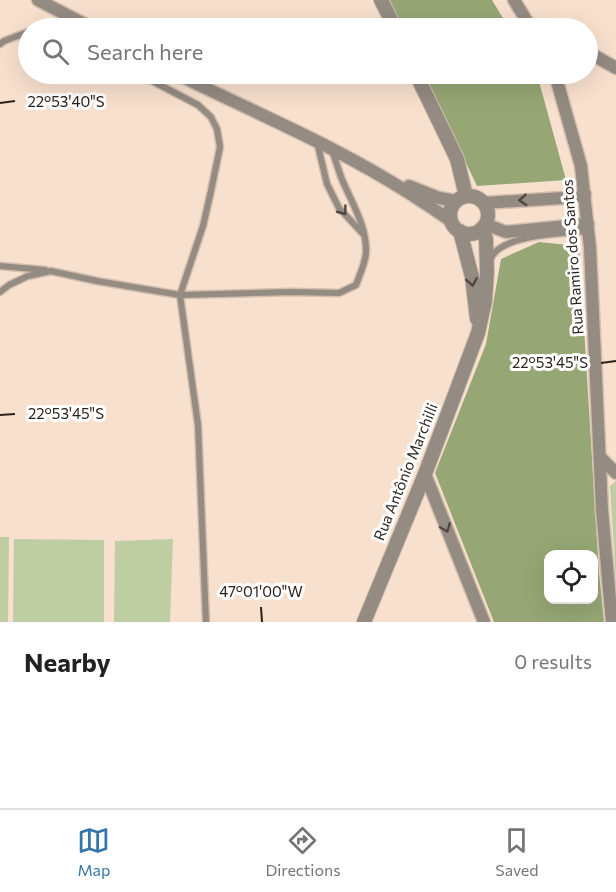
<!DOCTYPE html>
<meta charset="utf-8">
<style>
body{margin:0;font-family:Commissioner,sans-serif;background:#f2f2f2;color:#222}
.controls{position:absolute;right:18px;bottom:18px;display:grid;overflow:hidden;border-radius:12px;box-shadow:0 6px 24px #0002}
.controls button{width:54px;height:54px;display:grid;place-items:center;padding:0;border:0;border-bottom:2px solid #e0e0e0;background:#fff;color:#222;font:30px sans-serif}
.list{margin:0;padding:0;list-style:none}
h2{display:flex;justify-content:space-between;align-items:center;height:78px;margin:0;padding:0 24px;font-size:26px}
h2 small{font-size:20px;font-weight:400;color:#767676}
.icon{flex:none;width:33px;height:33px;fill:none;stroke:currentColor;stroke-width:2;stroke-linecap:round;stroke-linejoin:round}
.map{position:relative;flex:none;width:616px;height:622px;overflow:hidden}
.search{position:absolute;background:#fff;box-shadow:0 6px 24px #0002;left:18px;right:18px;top:18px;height:66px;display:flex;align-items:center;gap:15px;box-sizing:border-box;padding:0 21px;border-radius:33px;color:#767676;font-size:22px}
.sheet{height:186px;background:#fff}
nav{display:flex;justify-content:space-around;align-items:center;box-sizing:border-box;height:84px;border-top:2px solid #e0e0e0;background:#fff;font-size:16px;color:#767676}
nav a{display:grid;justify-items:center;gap:3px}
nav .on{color:#3376ac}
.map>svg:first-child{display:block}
.green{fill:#bfcda3}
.forest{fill:#96a775;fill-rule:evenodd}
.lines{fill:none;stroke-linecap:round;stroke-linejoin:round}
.service-casing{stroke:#d3beae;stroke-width:9}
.minor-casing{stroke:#d3beae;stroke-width:15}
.tertiary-casing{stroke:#d3beae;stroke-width:16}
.service{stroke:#948b83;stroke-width:6}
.minor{stroke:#948b83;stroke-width:12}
.tertiary{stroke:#948b83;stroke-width:14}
.oneway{stroke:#504740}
.ticks{fill:none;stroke:#2b231c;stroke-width:2}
.labels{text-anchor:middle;stroke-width:6;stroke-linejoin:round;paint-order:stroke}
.street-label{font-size:15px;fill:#2b231c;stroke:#fff}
.ticks-label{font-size:15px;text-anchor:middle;fill:#2b231c;stroke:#fff;stroke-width:6;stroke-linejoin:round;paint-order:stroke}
</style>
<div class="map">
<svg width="616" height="622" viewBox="0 0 616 622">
<rect width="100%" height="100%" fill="#f8e0ce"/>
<path class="green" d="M616 481V582L610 486Z
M0 537H9L8 622H0Z
M14 539 104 540V622H13Z
M173 539 170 622H114L115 541Z"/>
<path class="forest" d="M388 0H492L509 28H402Z
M423 74H537L566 180 477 186Z
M539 242 579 246 599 573 604 622H494L435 473 486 344 501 259ZM594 554V600H548V554Z"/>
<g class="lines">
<defs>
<path id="service" d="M0 44 4 41 28 32
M139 74 198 105 211 117 217 129 220 147 211 191 203 226 180 295 291 292 339 293 356 285C360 274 365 264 366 253 367 225 351 202 341 177 338 168 335 159 332 150
M317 142 327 184 339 208 364 235
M490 260C499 234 565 233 588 231
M0 266 45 270
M0 292 9 285 28 276 51 271 97 281 180 295 198 425 206 622"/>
<path id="minor" d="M38 0 92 28
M514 0 531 28
M588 52 616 68
M177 74C255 113 336 146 409 193 423 202 437 211 451 221
M555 74 581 166 590 248 602 510 612 622
M409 186 439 198 456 201
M484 203 563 198 585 194
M485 224 506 232 588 224
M600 457 616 473
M425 474 484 622"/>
<path id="tertiary" d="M381 0 395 28
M416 74 457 159 466 196
M450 215a19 19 0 1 1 38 0a19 19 0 1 1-38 0Z
M460 231 472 277 477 319
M364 622 425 474 478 333 485 301 487 272 486 239 482 228"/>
</defs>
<use href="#service" class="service-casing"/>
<use href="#minor" class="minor-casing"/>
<use href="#tertiary" class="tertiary-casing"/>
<use href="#service" class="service"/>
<use href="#minor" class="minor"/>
<use href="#tertiary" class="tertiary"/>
</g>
<defs><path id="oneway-chevron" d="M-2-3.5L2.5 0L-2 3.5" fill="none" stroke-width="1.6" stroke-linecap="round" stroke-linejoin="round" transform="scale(1.5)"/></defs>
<g class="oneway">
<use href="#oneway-chevron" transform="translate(523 200) rotate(176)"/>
<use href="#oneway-chevron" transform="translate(343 211) rotate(53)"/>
<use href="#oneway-chevron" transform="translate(472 282) rotate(81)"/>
<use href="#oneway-chevron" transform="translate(446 528) rotate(68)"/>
</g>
<path class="ticks" d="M0 103 15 101M601 363 616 361M0 415 15 414M261 607 262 622"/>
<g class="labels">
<g class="street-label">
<text transform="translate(573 257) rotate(-94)" y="5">Rua Ramiro dos Santos</text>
<text transform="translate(406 472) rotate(-68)" y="5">Rua Antônio Marchilli</text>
</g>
</g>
<g class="ticks-label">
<text x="66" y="107">22°53'40"S</text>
<text x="550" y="368">22°53'45"S</text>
<text x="66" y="419">22°53'45"S</text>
<text x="261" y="597">47°01'00"W</text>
</g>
</svg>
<div class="controls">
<button><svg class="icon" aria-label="locate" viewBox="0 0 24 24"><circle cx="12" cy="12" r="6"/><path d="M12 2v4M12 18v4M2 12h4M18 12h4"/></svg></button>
</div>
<div class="search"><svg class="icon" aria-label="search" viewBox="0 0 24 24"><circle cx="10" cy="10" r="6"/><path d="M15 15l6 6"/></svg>Search here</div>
</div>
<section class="sheet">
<h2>Nearby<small>0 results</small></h2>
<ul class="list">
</ul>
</section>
<nav>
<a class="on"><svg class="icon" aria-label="map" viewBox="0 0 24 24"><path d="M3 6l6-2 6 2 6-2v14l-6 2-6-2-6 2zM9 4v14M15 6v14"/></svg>Map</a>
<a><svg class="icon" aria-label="directions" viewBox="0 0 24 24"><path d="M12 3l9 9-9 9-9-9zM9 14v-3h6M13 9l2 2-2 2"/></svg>Directions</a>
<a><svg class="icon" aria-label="saved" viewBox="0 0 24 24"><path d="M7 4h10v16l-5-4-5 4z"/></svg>Saved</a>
</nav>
